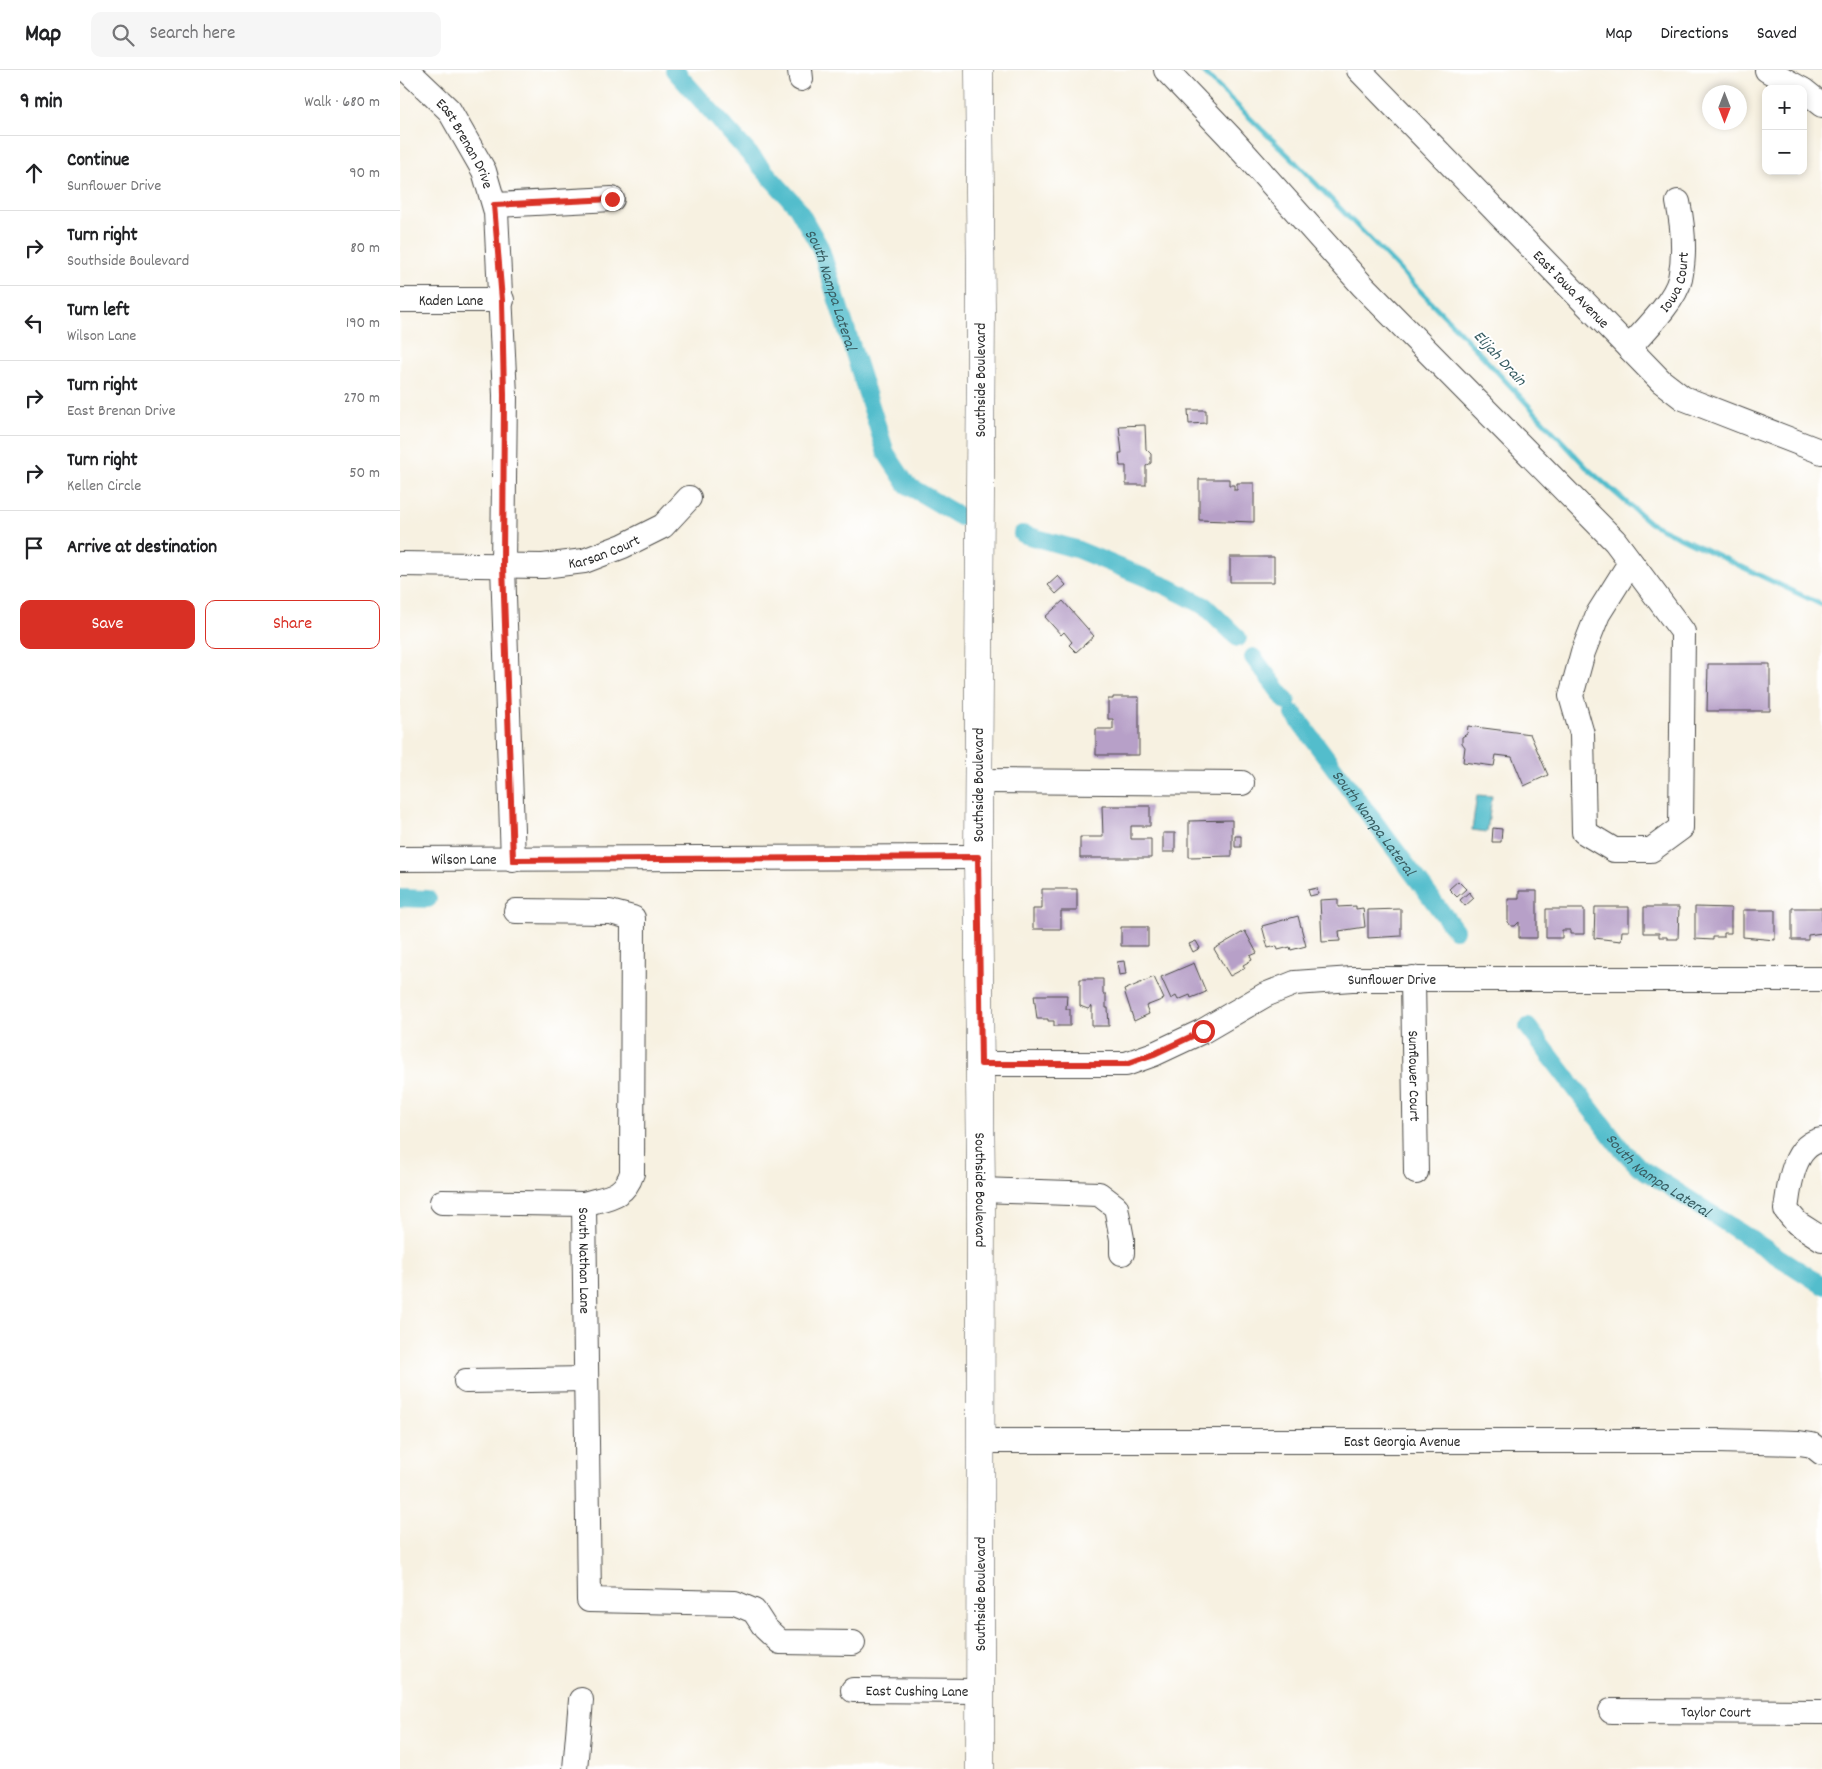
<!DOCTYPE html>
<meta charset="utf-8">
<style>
body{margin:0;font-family:Dekko,sans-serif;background:#f6f6f6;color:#202124}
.controls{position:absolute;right:15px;top:15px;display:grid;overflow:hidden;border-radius:10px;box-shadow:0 2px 8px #0003}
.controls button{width:45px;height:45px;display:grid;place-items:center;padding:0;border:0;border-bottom:1px solid #e0e0e0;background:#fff;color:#202124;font:25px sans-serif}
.compass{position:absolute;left:1302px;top:15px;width:45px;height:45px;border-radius:50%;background:#fff;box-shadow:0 2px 8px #0003;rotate:180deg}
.stop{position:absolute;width:15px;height:15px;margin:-11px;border:4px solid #d93025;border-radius:50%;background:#fff}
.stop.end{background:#d93025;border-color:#fff;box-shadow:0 1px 5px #0008}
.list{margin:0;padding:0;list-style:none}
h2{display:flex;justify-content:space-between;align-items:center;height:65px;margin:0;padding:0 20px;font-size:21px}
h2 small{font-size:16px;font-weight:400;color:#757577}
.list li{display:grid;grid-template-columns:32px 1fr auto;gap:15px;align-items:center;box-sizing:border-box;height:75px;padding:0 20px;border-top:1px solid #e0e0e0}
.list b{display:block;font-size:19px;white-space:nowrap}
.list p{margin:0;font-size:16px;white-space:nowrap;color:#757577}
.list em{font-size:16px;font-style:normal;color:#757577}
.actions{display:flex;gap:10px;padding:15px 20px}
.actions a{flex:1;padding:11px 0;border:1px solid #d93025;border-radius:10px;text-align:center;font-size:18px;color:#d93025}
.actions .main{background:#d93025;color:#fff}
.icon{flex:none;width:28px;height:28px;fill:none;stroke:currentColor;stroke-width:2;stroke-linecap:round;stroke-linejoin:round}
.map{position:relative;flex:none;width:1422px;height:1699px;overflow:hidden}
header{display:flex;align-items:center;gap:30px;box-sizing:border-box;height:70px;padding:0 25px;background:#fff;border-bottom:1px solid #e0e0e0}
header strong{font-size:24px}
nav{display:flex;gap:28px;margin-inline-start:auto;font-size:18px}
.search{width:350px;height:45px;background:#f6f6f6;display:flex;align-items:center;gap:12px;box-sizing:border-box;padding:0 18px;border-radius:10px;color:#757577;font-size:19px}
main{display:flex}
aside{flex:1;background:#fff}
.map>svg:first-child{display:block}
.water{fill:#52bdcc;stroke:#3e747c}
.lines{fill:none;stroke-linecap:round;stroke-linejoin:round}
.stream{stroke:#52bdcc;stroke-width:5}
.canal{stroke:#52bdcc;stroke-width:18}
.building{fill:#b7a0c8}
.minor-casing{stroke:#4a4946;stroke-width:26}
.major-casing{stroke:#4a4946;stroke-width:29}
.minor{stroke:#fff;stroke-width:24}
.major{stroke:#fff;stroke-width:28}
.route{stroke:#d93025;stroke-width:6}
.labels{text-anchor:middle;stroke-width:4;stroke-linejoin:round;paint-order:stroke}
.street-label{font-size:15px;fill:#2b2b2b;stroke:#fff}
.water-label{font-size:16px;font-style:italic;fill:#395e63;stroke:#fff}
</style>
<header>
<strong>Map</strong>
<div class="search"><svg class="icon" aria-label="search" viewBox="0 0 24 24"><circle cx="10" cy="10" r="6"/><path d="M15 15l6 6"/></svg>Search here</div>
<nav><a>Map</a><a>Directions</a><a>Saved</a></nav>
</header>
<main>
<aside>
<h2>9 min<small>Walk · 680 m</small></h2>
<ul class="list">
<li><svg class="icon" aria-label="ahead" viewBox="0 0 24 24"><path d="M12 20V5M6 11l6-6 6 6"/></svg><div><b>Continue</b><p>Sunflower Drive</p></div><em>90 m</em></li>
<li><svg class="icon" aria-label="right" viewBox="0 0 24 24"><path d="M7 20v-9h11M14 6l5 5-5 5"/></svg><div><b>Turn right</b><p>Southside Boulevard</p></div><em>80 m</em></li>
<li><svg class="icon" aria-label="left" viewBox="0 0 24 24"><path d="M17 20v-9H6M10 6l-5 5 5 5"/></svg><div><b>Turn left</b><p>Wilson Lane</p></div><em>190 m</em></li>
<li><svg class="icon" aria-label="right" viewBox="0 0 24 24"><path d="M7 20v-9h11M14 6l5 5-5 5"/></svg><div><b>Turn right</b><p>East Brenan Drive</p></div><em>270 m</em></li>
<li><svg class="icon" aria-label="right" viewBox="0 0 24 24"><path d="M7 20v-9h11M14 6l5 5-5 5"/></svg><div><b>Turn right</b><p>Kellen Circle</p></div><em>50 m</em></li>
<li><svg class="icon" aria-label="arrive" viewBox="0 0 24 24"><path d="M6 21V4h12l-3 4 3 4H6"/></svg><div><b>Arrive at destination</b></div></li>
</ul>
<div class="actions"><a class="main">Save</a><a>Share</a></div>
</aside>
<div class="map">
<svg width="1422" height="1699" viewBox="0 0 1422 1699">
<rect width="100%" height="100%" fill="#fff"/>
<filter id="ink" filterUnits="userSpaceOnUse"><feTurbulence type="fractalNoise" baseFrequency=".02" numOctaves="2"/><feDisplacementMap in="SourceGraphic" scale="10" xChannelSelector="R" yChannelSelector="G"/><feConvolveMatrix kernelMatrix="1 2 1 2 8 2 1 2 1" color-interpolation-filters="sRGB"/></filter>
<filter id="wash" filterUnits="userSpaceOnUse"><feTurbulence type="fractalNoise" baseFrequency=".0096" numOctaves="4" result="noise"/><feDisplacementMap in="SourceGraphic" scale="20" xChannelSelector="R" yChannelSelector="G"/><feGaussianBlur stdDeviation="1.12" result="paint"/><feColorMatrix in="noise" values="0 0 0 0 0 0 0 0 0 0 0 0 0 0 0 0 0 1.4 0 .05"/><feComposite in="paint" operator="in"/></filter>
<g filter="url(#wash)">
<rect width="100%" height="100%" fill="#f7f1e1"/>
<path class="water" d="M1077 725 1092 726 1087 762 1072 760Z"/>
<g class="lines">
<path class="stream" d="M801 0 895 92 1058 260 1189 400 1250 453 1422 535"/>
<g class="canal">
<path id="s1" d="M274 0 397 137 420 177 486 383 507 415 561 447"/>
<path d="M622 464 676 479 768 517 805 536 838 568"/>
<path d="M853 587 887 632"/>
<path id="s2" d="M894 644 1055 860"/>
<path d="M0 828 28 829"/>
<path id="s3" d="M1128 957 1219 1076 1239 1097 1422 1215"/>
</g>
</g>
<g id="blocks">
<path class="building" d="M788 340H806V353L789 354Z
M745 355 746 379 751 384V393L746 396V415H726V396H720L719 383H722L719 356Z
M799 409H829V415H834V420H837V413H854V452L799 450Z
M830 487H874V512H830Z
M658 506 666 515 656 524 648 515Z
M663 531 694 566 676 582 669 575 672 572 664 562 661 565 645 547Z
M1308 594H1370V641H1307Z
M713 627H739V685H696V659H713V649H708V629H713Z
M1068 656 1130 664 1148 705 1124 716 1112 687 1096 685 1094 696 1063 692 1065 677 1062 673V667L1067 664Z
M702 736H750V756H731V769H751V788H680V767H703Z
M832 750V786L789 787V751Z
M1093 758 1102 759 1101 772H1092Z
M763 763H775V782H763Z
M835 766H841V777H835Z
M1058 811 1066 819 1057 827 1049 819Z
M917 818 918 824 910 826 908 820Z
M642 819H677V841H661V859H633V839H642Z
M1119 821H1137V868H1119V852L1115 856H1111L1108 852V829H1119Z
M1069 822 1074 828 1065 836 1060 830Z
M938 829V837L956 836V839L963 838 965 857 939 861 940 871 922 872 920 830Z
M1195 837H1229V861H1222L1221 871 1194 868Z
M1244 837H1279L1278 869H1267V867H1259V863H1244Z
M1295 837 1331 838V863H1324V867H1313V870L1295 869Z
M1392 838H1422V863L1408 865V870H1392Z
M1001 839V866L968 868V840Z
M1146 839H1184V864H1170V860H1162V868H1146Z
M1343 840H1375V870L1343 867Z
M898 846 906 876 891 880 890 877 878 880 877 876 868 878 862 856Z
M721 857H748V876H721Z
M845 861 857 883 850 886 852 890 843 895 845 898 830 906 814 879Z
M796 871 800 878 793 882 789 874Z
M724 891 726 904 719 905 717 892Z
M794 893 806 922 791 928 790 925 778 930 776 926 771 929 761 907Z
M754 907 764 929 746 936 749 944 734 951 724 920Z
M680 909H703V924H706V938H708L709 956H692V936L688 939 680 936Z
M634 925H667L666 939H670V956H654V951H648V949H637Z"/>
</g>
</g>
<g filter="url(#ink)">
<use href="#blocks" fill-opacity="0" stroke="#4a4946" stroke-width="1"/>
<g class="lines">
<defs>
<g id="minor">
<path id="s4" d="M7 0 49 40 84 101 96 142 105 325 103 496 113 790"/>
<path d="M400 0 401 9"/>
<path d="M766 0 829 66 962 215 1215 471 1283 562 1281 758 1251 780H1214L1184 762 1182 664 1171 626 1183 582 1198 544 1230 493"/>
<path id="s5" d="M959 0 1261 311 1283 328 1422 382"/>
<path d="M1367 0 1401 19"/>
<path d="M1403 20 1422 35"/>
<path d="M95 135 212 129"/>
<path id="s6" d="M0 230H102"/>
<path id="s7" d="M1229 278C1244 261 1275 231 1280 209 1285 185 1283 156 1278 132"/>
<path id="s8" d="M0 494 143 496 184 491 223 476 263 456 289 428"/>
<path d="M578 711 842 713"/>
<path id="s9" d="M0 789 578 787"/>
<path id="s10" d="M116 841 210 842 233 848 232 1103C224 1128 207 1127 184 1134L189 1530 335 1533 354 1541 365 1558 380 1572 453 1573"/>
<path id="s11" d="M1013 908 1016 1102"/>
<path id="s12" d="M581 994H726L754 984 803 961 865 925 895 913 952 909H1422"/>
<path d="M1422 1070C1393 1074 1389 1116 1386 1140L1397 1153 1422 1169"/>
<path d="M581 1120 699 1124 716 1137 722 1169V1183"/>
<path d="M42 1132 184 1134"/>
<path d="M66 1311 185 1309"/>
<path id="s13" d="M580 1371H1317L1399 1373 1412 1375 1422 1383"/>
<path id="s14" d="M453 1620 580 1621"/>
<path id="s15" d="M1211 1641 1422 1642"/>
<path d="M175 1699 181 1630"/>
</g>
<g id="major">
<path id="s16" d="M579 0 581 241 578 787 581 1120 580 1699"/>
</g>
</defs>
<use href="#minor" class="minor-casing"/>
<use href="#major" class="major-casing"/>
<use href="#minor" class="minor"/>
<use href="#major" class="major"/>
</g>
</g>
<g class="lines" filter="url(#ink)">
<path class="route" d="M212 129 94 135 102 230 104 325 103 496 113 790 578 787 581 994H726L754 984 803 961"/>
</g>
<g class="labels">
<g class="street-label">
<text dy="5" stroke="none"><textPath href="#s4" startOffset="95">East Brenan Drive</textPath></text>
<text dy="5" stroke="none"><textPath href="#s7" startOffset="82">Iowa Court</textPath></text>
<text dy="5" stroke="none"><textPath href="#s5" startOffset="305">East Iowa Avenue</textPath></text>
<text dy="5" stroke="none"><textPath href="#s6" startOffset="51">Kaden Lane</textPath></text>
<text transform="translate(580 310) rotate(-90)" y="5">Southside Boulevard</text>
<text dy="5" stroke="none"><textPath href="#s8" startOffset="206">Karsan Court</textPath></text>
<text transform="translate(578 715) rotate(-90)" y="5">Southside Boulevard</text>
<text dy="5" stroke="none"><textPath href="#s9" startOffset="64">Wilson Lane</textPath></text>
<text dy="5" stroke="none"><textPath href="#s12" startOffset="430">Sunflower Drive</textPath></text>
<text dy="5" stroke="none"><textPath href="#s11" startOffset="98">Sunflower Court</textPath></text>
<text dy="5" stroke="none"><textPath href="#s16" startOffset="1120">Southside Boulevard</textPath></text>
<text dy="5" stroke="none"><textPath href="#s10" startOffset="490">South Nathan Lane</textPath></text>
<text dy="5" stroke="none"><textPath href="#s13" startOffset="422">East Georgia Avenue</textPath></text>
<text transform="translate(580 1524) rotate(-90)" y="5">Southside Boulevard</text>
<text dy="5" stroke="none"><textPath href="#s14" startOffset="64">East Cushing Lane</textPath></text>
<text dy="5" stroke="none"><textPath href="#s15" startOffset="105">Taylor Court</textPath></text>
</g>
<g class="water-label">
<text dy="6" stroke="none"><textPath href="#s1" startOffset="274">South Nampa Lateral</textPath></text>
<text transform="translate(1101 287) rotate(47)" y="6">Elijah Drain</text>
<text dy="6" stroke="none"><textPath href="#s2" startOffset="135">South Nampa Lateral</textPath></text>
<text dy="6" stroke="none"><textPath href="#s3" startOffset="199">South Nampa Lateral</textPath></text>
</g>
</g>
</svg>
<div class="controls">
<button>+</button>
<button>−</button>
</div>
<svg class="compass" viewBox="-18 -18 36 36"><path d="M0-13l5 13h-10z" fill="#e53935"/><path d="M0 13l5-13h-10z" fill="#757577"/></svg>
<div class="stop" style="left:803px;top:961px"></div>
<div class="stop end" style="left:212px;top:129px"></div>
</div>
</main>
